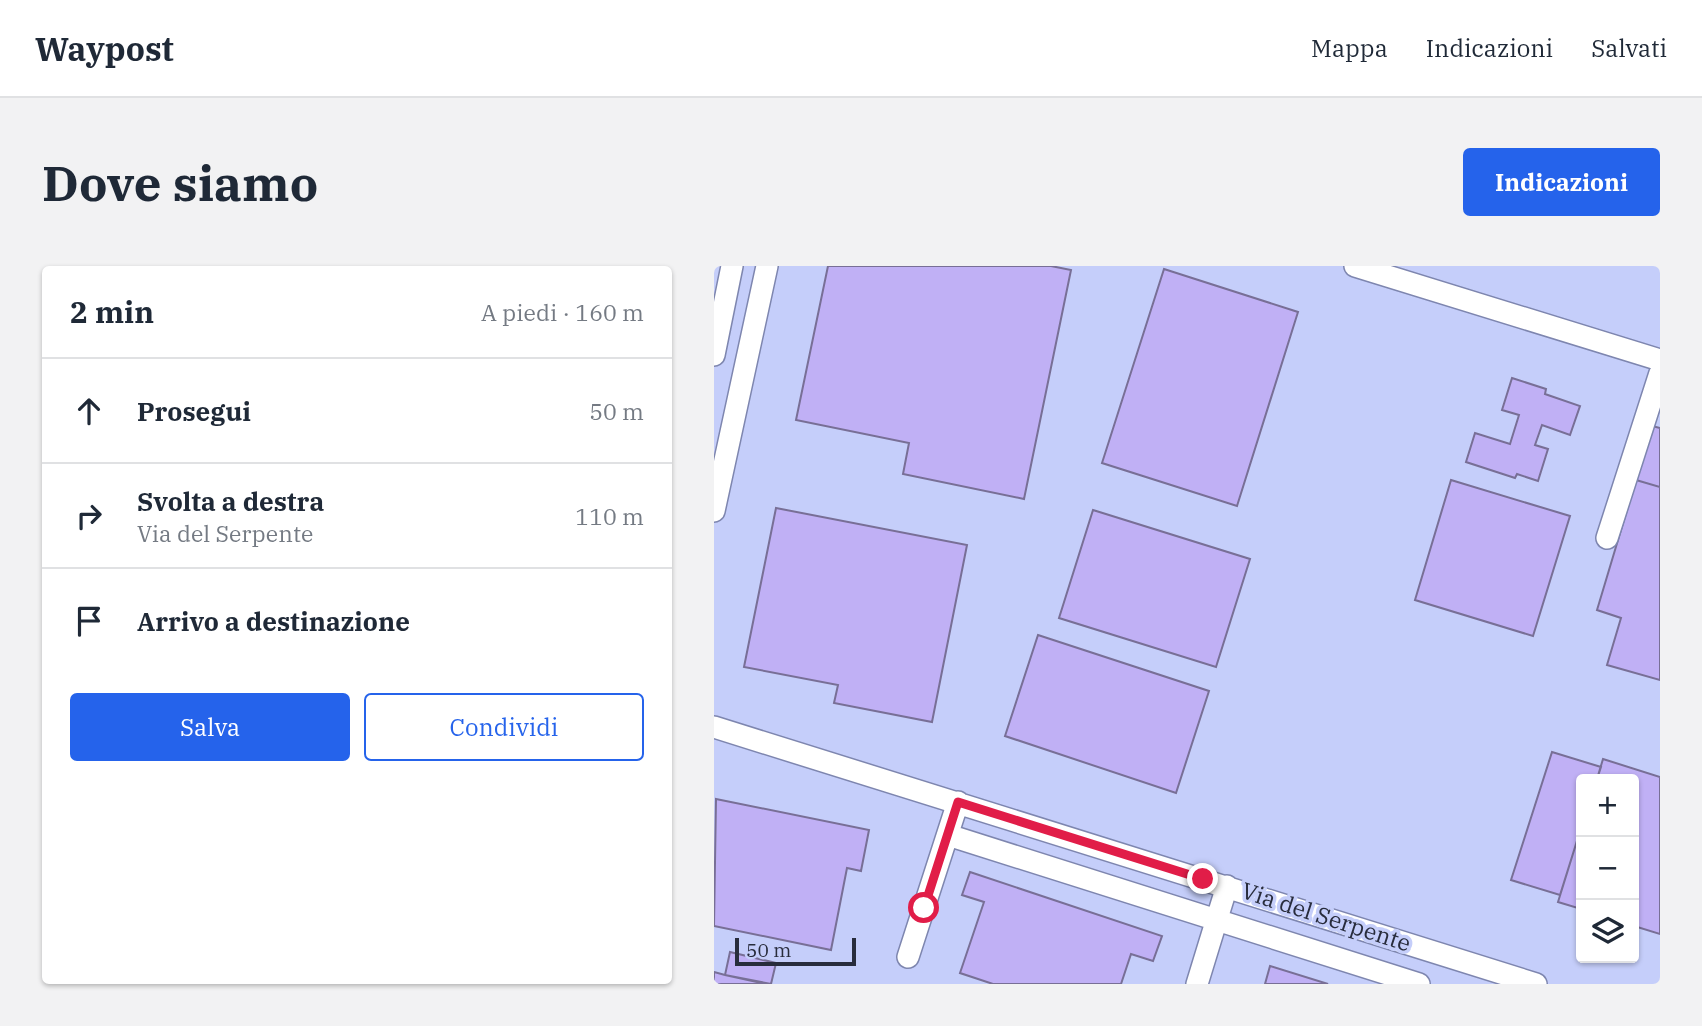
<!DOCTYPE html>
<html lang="it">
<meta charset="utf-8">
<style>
body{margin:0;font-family:"IBM Plex Serif",serif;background:#f2f2f3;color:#1f2937}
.controls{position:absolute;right:21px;bottom:21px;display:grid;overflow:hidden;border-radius:7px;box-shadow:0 2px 5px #0004}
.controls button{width:63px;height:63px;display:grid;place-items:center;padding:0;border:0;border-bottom:2px solid #e0e1e3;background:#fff;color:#1f2937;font:35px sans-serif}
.scale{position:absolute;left:21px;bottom:18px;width:121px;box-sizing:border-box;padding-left:7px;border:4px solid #282c3c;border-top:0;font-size:19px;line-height:24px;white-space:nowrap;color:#282c3c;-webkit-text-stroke:5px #c5cefa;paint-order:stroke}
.stop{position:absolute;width:21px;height:21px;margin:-16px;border:5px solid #e11d48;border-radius:50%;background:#fff}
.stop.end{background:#e11d48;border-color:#fff;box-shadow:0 2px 7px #0008}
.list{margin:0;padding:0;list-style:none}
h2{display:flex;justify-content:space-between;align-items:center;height:91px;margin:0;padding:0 28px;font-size:30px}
h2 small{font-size:23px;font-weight:400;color:#747a83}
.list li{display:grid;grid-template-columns:46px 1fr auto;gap:21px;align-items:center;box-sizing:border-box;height:105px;padding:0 28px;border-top:2px solid #e0e1e3}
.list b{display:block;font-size:26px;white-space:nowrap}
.list p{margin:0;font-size:23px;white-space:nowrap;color:#747a83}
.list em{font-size:23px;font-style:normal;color:#747a83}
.actions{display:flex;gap:14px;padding:21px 28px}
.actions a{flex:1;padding:16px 0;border:2px solid #2563eb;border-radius:7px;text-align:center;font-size:24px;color:#2563eb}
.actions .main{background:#2563eb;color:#fff}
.icon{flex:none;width:38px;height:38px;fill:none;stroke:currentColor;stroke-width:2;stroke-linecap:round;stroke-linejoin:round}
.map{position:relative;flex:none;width:946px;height:718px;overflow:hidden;border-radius:7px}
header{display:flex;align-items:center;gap:42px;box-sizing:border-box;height:98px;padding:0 35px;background:#fff;border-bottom:2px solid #e0e1e3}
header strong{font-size:33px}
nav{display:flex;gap:38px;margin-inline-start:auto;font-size:24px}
.intro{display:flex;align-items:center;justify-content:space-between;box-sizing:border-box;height:168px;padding:0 42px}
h1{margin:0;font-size:49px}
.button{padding:18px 32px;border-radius:7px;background:#2563eb;color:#fff;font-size:24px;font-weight:700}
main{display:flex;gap:42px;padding:0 42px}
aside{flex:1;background:#fff;border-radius:7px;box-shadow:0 2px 5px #0004}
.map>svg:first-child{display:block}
.building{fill:#c0b0f5;stroke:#786f96;stroke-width:2}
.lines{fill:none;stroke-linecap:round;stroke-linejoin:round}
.minor-casing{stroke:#7e86af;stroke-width:24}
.minor{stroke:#fff;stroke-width:21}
.route{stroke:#e11d48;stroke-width:9}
.labels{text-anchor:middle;stroke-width:7;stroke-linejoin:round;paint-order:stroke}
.street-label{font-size:23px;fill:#282c3c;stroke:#c5cefa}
</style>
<header>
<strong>Waypost</strong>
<nav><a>Mappa</a><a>Indicazioni</a><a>Salvati</a></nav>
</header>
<div class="intro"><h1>Dove siamo</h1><a class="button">Indicazioni</a></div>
<main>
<aside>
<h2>2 min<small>A piedi · 160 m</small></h2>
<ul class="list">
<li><svg class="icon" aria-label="ahead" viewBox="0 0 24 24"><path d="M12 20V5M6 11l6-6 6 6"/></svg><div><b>Prosegui</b></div><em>50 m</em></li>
<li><svg class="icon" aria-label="right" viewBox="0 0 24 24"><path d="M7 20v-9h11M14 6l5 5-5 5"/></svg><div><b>Svolta a destra</b><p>Via del Serpente</p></div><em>110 m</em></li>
<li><svg class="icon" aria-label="arrive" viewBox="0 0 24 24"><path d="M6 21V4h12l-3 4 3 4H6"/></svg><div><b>Arrivo a destinazione</b></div></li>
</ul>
<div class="actions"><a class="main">Salva</a><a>Condividi</a></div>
</aside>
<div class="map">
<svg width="946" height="718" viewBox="0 0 946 718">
<rect width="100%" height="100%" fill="#c5cefa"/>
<path class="building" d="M114 0H337L357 4 310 233 189 208 195 177 82 154Z
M450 3 584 46 523 240 388 197Z
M798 112 832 123 831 128 866 140 856 169 828 159 821 179 834 183 824 215 803 208 801 212 752 196 761 167 796 178 805 149 788 144Z
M938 160 946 162V221L922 214Z
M737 214 856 250 819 370 701 334Z
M922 214 946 221V414L893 399 907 352 883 344Z
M62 242 253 279 218 456 120 437 124 419 30 401Z
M379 244 536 293 502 401 345 352Z
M324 369 495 425 462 527 291 470Z
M838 486 887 501 883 513H867V562L846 629 797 614Z
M889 493 946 511V668L920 660V513H883Z
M2 533 155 564 147 605 133 602 117 684 0 660Z
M867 562V643L844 636Z
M256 606 448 670 439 695 417 688 407 718H279L246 707 270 636 248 629Z
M16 686 62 697 57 718 11 709Z
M556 700 614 718H551Z
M0 706 11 709 52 718H0Z"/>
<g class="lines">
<defs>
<path id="minor" d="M641 0 946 94
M0 89 18 0
M0 245 53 0
M893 272 946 107
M0 461 822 718
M234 569 705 718
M194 691 244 536
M483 718 513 620"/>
</defs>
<use href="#minor" class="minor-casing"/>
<use href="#minor" class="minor"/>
</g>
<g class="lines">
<path class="route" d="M210 642 244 536 489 613"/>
</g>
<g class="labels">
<g class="street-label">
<text transform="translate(612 651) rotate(18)" y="8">Via del Serpente</text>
</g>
</g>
</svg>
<div class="controls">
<button>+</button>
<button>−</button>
<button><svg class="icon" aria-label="layers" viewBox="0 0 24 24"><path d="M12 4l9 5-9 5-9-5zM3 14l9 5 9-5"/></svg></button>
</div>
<div class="scale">50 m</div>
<div class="stop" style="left:210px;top:642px"></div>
<div class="stop end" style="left:489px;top:613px"></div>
</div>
</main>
